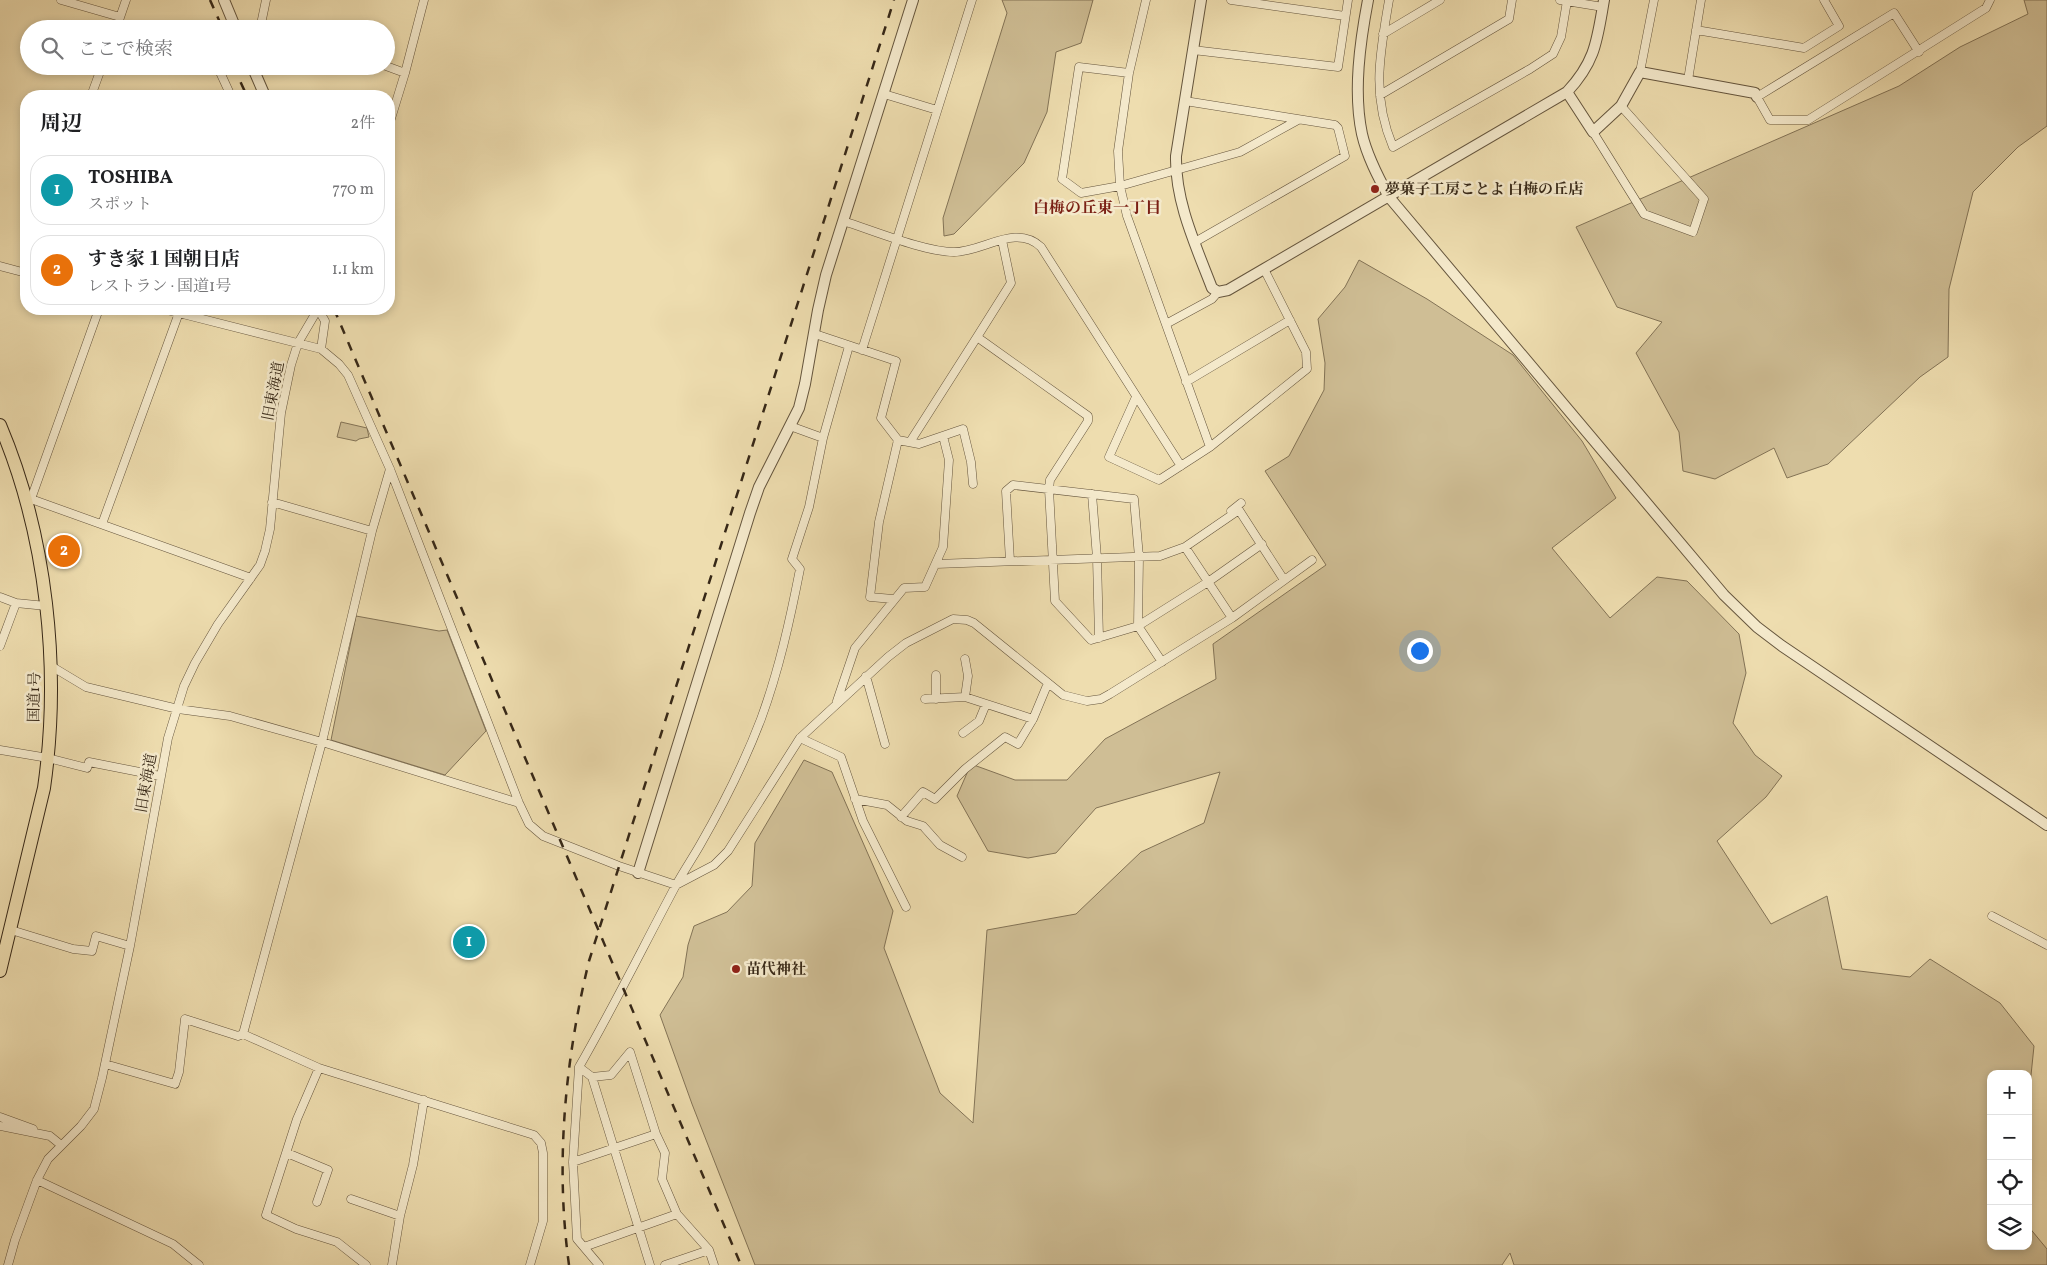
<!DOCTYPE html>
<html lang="ja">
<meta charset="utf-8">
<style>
body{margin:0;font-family:Vollkorn,"Noto Serif JP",serif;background:#f6f6f6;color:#202124}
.controls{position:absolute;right:15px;bottom:15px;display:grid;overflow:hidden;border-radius:10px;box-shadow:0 2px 8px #0003}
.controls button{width:45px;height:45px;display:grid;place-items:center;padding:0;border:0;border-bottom:1px solid #e0e0e0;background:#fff;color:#202124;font:25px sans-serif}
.you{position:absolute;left:1419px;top:650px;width:18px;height:18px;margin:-12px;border:4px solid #fff;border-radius:50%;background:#1a73e8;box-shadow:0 0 0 8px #1a73e833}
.badge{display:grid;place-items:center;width:32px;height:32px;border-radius:50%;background:#b45309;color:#fff;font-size:16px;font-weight:700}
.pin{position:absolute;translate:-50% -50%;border:2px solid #fff;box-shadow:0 1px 5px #0006}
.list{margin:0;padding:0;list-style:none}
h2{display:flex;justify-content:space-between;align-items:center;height:65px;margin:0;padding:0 20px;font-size:21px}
h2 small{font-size:16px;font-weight:400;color:#757577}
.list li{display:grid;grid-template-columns:32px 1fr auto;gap:15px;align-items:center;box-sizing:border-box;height:70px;margin:0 10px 10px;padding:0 10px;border:1px solid #e0e0e0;border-radius:20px}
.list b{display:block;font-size:19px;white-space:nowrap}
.list p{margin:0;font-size:16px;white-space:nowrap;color:#757577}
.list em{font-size:16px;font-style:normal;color:#757577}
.icon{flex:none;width:28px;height:28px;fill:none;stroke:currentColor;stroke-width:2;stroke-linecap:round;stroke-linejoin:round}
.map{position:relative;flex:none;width:2047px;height:1265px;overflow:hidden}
.search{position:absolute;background:#fff;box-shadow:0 2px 8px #0003;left:20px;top:20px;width:375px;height:55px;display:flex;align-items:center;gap:12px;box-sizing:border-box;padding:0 18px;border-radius:28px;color:#757577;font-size:19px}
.panel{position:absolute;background:#fff;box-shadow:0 2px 8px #0003;left:20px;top:90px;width:375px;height:225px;border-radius:20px}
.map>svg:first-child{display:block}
.green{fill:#cfbe95;stroke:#837356}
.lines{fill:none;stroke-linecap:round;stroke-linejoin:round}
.minor-casing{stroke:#65553d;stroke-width:9}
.tertiary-casing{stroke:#65553d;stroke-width:12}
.trunk-casing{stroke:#372817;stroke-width:14}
.minor{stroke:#f4e9cb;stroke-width:8}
.tertiary{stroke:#f4e9cb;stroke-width:10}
.trunk{stroke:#eeddaf;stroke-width:12}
.rail{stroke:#372817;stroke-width:2.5;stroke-dasharray:9 9;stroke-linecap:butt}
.poi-dot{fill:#8f2418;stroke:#f4e9cb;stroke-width:2}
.labels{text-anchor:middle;stroke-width:5;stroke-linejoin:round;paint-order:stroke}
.poi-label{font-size:15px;font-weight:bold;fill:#372817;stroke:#f4e9cb;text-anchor:start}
.street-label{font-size:15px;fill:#372817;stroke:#f4e9cb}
.neighbourhood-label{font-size:16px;font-weight:bold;fill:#7a1f14;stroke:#f4e9cb}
</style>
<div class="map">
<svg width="2047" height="1265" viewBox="0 0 2047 1265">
<rect width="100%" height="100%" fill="#eeddaf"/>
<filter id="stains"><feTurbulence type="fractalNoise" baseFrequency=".004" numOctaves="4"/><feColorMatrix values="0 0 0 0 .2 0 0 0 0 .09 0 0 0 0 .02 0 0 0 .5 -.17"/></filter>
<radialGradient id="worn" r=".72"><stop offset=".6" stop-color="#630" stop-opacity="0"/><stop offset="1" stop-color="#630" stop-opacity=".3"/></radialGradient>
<path class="green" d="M1002 0H1093L1081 43 1056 52 1047 112 1024 163 954 234 944 236 943 218 1007 13Z
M2024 0H2047V126L2018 147 1973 192 1949 289 1948 357 1920 377 1828 464 1787 478 1774 448 1715 479 1683 471 1679 432 1636 353 1662 322 1617 307 1576 227 1899 86 1960 47 2028 14Z
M1359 260 1427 299 1513 355 1582 441 1616 498 1552 548 1610 618 1657 577 1687 581 1739 634 1746 673 1733 723 1755 755 1782 776 1766 797 1717 841 1771 924 1827 896 1842 969 1910 977 1930 959 2000 1003 2034 1046 2030 1085 2028 1087V1074H1991V1246H2028V1226L2047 1249V1265H1514L1510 1253 1502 1265H755L692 1104 660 1015 683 977 688 945 694 926 727 912 752 886 755 843 804 760 832 772 893 911 884 948 940 1093 973 1123 987 930 1076 914 1141 852 1204 823 1220 772 1096 808 1056 853 1028 858 988 851 957 796 971 764 1015 780H1067L1105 739 1216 679 1213 644 1326 565 1265 471 1289 456 1324 390 1325 363 1318 319 1345 287Z
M341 422 367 428 369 437 359 439 356 441 337 437Z
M356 616 439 631 447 630 486 731 445 775 331 740Z"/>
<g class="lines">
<defs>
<path id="minor" d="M61 0 120 17
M1146 0 1129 73 1118 151 1120 186 1127 216 1210 447
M1231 0 1345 16
M1389 0C1380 54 1371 95 1393 147L1530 69 1553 54 1561 37 1567 1
M1560 0 1603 7
M116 29 126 0
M260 29 266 0
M1696 30 1804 48 1839 26 1824 0
M1383 34 1440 0
M1193 50 1338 67 1348 0
M1919 52 1894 13 1757 97 1770 120H1808L1986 8 1990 0
M203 66 219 70 231 96
M386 66 405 73
M1640 72 1654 0
M1129 73 1079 67 1062 179 1081 193 1120 186 1240 152 1298 120
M1688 80 1701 0
M884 94 937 110
M1380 95 1509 19 1512 0
M91 96 102 66
M1185 101 1335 125 1338 128 1345 156 1195 242
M389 125 405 73 424 0
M1593 132 1644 214 1693 232 1704 199 1621 106
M843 221C872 230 925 252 954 252 983 252 1016 223 1041 247L1181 466
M0 266 26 273
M163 309 321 349 339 364 348 375 390 469 519 803 529 824 543 836 619 866 676 885 714 865 728 851 800 738 888 657 906 643 953 619 967 620 974 623 1063 695 1087 701 1101 699 1110 694 1232 618 1312 560
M318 309 325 321 321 349
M1166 324 1212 299 1218 292
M815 334 896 361 881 418 898 440 919 444 963 429 971 462 973 484
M977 337 1011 283 1002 240
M862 350 972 0
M1186 382 1290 320
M1136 397 1109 457 1159 480 1210 447 1307 369 1306 352 1264 269
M790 426 823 438
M910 442 977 337 1088 416V421L1050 480 1049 489 1055 601 1091 640 1138 626 1208 582 1262 544
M1092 494 1097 558 1099 638
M31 499 251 578
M28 500 31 499 99 309
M272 502 372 531 322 742 243 1034 319 1068 534 1135 541 1143 543 1153V1221L530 1265
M1231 511 1241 503
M102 524 180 310
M372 531 390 469
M1185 547 1232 618
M1010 561 1006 491 1013 485 1134 499 1139 557 1138 626 1162 662
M936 564 1160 556 1185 547 1239 510 1284 580
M0 597 16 603 46 606
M893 599 870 597 879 522 898 440
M0 646 16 603
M965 659 968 676 965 697
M51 666 86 687 178 709 230 716 322 742 519 803
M936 675V699
M866 676 885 744
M925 699 965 697 1033 719
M837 701 855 648 904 588 925 587 943 547 949 460 943 436
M963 733 979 721 986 704
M800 738 841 757 863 821 906 907
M0 750 48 758 87 768 89 762 160 776
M855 799 887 805 907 821 923 826 940 845 962 857
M901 817 923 792 935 799 965 769 1005 737 1018 744 1033 719 1048 683
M1992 916 2047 945
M11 930 73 949 92 951 96 936 130 946
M105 1064 175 1084 179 1072 185 1019 238 1036 243 1034
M579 1067 573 1162 577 1239 599 1265
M319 1068 297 1119 266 1215 296 1229 337 1242 366 1265
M592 1077 611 1075 630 1052 656 1134 665 1153 662 1179 677 1214 709 1250 714 1265
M0 1117 33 1129
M0 1126 50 1136 61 1145
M287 1153 328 1170 317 1202
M573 1162 656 1134
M37 1180 173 1244 199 1265
M351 1199 400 1216
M584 1247 677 1214
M8 1265 15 1240 37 1180 48 1159 81 1126 94 1109 102 1078 130 946 168 738 184 686 195 663 218 624 260 565 265 551 270 529 281 413 291 365 298 343 318 309
M392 1265 400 1216 413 1165 424 1100
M650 1265 592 1077 579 1067C613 1008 643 947 675 887 683 872 692 859 700 845 723 805 745 761 761 719 779 670 790 620 800 569L792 559 809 507 823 438 849 346
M665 1265 709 1250"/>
<path id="tertiary" d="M224 0 236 29
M1201 0 1176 156C1175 202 1196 246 1212 288L1218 292 1228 290 1264 269 1567 92C1596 61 1597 40 1604 0
M1368 0C1360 42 1353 92 1362 134 1367 156 1378 177 1389 197L1724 595 1757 627 1782 646 2047 825
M252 66 265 96
M1567 92 1593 132 1621 106 1640 72 1755 93 1757 97
M638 873 750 513 759 487 799 408 805 384 818 310 826 275 913 0"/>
<path id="trunk" d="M0 425C47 536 61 669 44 788L0 971"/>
</defs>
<use href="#minor" class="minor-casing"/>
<use href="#tertiary" class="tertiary-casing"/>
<use href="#trunk" class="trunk-casing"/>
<use href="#minor" class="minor"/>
<use href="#tertiary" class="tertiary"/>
<use href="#trunk" class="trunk"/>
<path class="rail" d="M210 0 223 29
M233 66 247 96
M334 309 741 1265
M569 1265C555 1164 565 1060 589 961L894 0"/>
</g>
<g class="poi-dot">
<circle cx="1375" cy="189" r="5"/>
<circle cx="736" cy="969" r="5"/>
</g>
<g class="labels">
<g class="poi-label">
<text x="1385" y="194">夢菓子工房ことよ 白梅の丘店</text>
<text x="746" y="974">苗代神社</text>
</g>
<g class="street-label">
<text transform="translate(273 391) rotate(-79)" y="5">旧東海道</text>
<text transform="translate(34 697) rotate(-89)" y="5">国道1号</text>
<text transform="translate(146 783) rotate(-80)" y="5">旧東海道</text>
</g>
<g class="neighbourhood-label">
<text x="1097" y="213">白梅の丘東一丁目</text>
</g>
</g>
<rect width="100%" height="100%" filter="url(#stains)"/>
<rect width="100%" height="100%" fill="url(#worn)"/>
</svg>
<div class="controls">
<button>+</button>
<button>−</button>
<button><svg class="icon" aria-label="locate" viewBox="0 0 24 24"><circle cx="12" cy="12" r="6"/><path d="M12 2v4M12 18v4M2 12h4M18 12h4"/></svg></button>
<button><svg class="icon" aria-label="layers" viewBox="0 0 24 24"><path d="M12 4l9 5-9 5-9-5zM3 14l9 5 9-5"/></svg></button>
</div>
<div class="you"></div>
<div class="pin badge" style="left:469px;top:942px;background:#0f9aa8">1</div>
<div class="pin badge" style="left:64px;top:551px;background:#e8710a">2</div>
<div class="search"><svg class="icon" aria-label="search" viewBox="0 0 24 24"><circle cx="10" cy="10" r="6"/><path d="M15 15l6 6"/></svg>ここで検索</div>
<section class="panel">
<h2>周辺<small>2件</small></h2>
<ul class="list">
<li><span class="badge" style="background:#0f9aa8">1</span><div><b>TOSHIBA</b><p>スポット</p></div><em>770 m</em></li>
<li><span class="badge" style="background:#e8710a">2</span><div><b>すき家１国朝日店</b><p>レストラン · 国道1号</p></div><em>1.1 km</em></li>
</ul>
</section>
</div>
